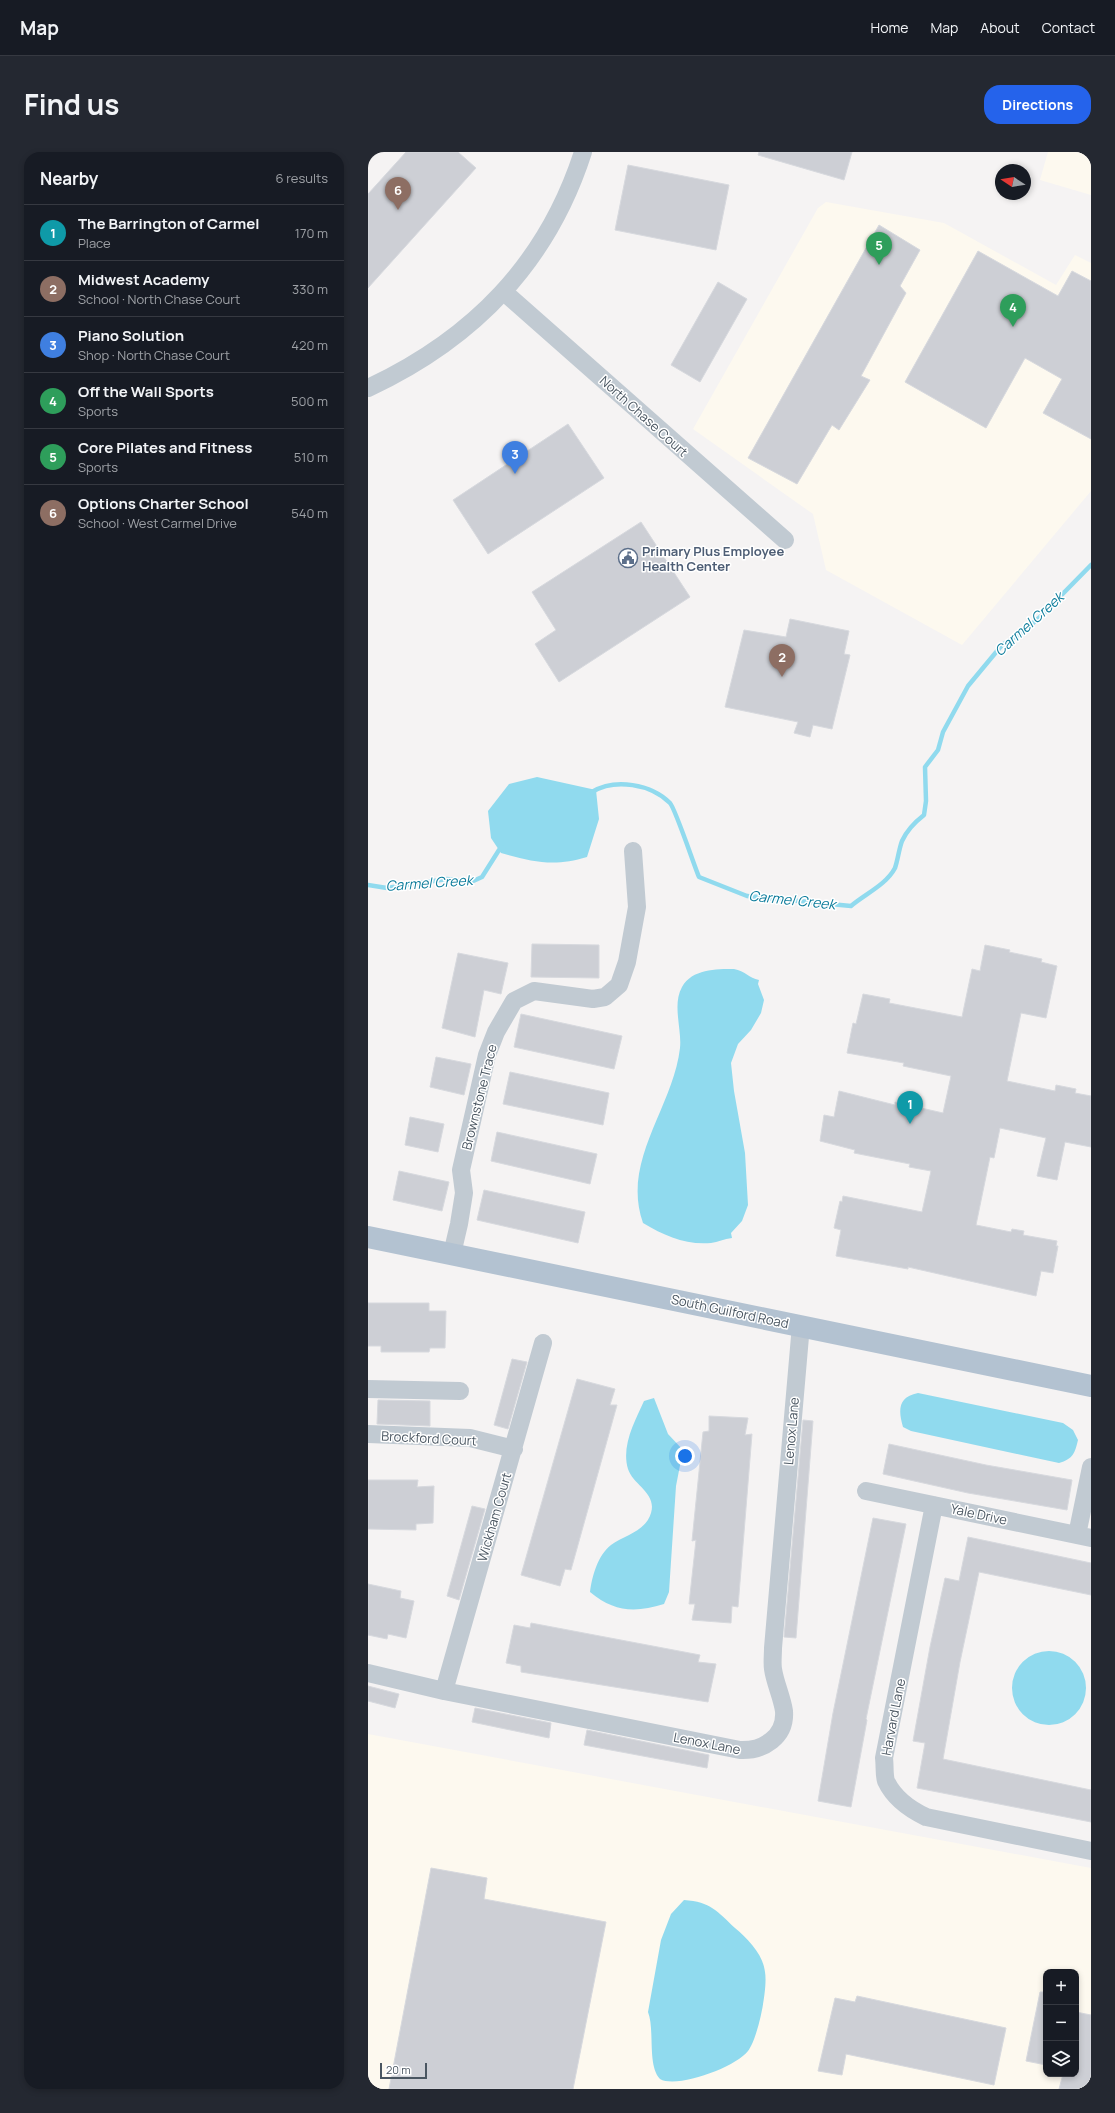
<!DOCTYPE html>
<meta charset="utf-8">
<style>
body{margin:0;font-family:Manrope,sans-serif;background:#242831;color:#f1f3f6}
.controls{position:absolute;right:12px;bottom:12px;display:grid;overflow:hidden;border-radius:8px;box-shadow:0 2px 6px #0003}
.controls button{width:36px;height:36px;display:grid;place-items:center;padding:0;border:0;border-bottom:1px solid #363941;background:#171b24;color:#f1f3f6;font:20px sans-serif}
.compass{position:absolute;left:627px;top:12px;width:36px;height:36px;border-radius:50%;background:#171b24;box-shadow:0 2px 6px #0003;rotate:282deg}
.scale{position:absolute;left:12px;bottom:10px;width:47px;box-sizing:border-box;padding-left:4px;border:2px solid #4a5661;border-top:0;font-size:11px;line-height:14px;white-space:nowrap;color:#4a5661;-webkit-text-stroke:3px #fff;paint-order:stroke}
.you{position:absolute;left:317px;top:1304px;width:14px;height:14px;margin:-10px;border:3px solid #fff;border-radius:50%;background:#1a73e8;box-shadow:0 0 0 6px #1a73e833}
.badge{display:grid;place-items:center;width:26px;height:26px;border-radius:50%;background:#2563eb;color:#fff;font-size:13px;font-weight:700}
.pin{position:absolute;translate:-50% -33px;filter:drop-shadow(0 1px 2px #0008)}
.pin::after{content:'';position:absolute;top:21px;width:14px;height:12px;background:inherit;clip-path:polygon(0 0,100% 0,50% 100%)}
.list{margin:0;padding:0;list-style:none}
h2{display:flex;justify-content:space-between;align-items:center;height:52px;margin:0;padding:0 16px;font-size:17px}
h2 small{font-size:13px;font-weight:400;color:#9ea1a6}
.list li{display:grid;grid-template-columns:26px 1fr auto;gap:12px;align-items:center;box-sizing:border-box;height:56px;padding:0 16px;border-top:1px solid #363941}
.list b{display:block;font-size:15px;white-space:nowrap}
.list p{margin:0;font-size:13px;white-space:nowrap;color:#9ea1a6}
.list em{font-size:13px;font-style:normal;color:#9ea1a6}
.icon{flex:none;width:22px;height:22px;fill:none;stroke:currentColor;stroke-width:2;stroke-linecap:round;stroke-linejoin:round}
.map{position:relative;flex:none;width:723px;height:1937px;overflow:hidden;border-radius:16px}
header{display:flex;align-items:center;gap:24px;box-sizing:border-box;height:56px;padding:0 20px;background:#171b24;border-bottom:1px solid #363941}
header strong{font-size:19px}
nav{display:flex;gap:22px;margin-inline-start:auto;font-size:14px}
.intro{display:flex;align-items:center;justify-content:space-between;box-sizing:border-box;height:96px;padding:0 24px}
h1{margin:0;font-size:28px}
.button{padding:10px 18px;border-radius:16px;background:#2563eb;color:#fff;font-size:14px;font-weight:700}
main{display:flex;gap:24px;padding:0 24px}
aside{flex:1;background:#171b24;border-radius:16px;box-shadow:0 2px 6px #0003}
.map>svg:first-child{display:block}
.commercial{fill:#fdf9ef;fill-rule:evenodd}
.water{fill:#90daee}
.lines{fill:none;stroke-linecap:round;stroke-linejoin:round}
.stream{stroke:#90daee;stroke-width:4.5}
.building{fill:#cdcfd5;stroke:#d7d9de}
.minor{stroke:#c1cad2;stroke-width:18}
.major{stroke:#b3c2d1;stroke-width:22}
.labels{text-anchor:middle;stroke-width:3;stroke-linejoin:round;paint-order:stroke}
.street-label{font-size:13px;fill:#4a5661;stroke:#fff}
.service-label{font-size:13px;font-weight:bold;fill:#4e5e75;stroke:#fff;text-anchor:start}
.water-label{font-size:14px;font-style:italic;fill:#0c7c9b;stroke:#fff}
</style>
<header>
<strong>Map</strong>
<nav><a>Home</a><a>Map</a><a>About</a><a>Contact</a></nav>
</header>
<div class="intro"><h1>Find us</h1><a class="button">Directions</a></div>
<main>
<aside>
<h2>Nearby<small>6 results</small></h2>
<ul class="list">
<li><span class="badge" style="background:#0f9aa8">1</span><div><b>The Barrington of Carmel</b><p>Place</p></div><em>170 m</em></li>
<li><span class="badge" style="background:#8d6e63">2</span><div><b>Midwest Academy</b><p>School · North Chase Court</p></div><em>330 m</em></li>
<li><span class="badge" style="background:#3f7fe0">3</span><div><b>Piano Solution</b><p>Shop · North Chase Court</p></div><em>420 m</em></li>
<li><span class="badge" style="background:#2e9e5b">4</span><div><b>Off the Wall Sports</b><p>Sports</p></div><em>500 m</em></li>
<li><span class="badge" style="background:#2e9e5b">5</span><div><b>Core Pilates and Fitness</b><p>Sports</p></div><em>510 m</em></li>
<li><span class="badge" style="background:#8d6e63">6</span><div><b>Options Charter School</b><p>School · West Carmel Drive</p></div><em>540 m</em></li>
</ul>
</aside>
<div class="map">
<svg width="723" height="1937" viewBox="0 0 723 1937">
<rect width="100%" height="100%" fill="#f5f3f3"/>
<path class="commercial" d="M680 0H723V43L672 28Z
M458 50 576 71 688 133 707 103 723 111V339L594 493 458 418 445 362 325 277 450 56Z
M0 1582 723 1716V1937H0ZM678 1820H708V1922H678Z"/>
<path class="water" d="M169 625 228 638 231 667 219 705C187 715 164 710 133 701L123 686 120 659 141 632Z
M366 817C377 819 381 826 391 828L390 832 396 848 393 861 383 878 370 892 363 911 366 939 377 1001 380 1053 374 1069 363 1081 364 1086C356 1087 350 1090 343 1091 317 1093 297 1084 275 1071 253 1009 305 956 312 896 314 877 304 853 314 835 324 817 348 817 366 817Z
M550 1241 695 1271 705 1278 710 1288C707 1301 705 1307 691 1311L543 1279 535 1275C530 1258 530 1245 550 1241Z
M286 1246 300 1282 315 1298 308 1334 301 1440 296 1452C267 1461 246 1460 222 1440 224 1424 230 1403 243 1393 257 1383 278 1379 283 1361 289 1341 265 1333 260 1317 253 1294 267 1269 276 1249Z
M644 1536a37 37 0 1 1 74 0a37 37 0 1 1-74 0Z
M316 1748C343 1750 349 1759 367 1776 380 1787 395 1802 397 1820 400 1837 390 1886 380 1899 368 1915 309 1937 292 1927 279 1913 287 1878 280 1860L293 1788 303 1762Z"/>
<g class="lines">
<path class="stream" d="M224 640C247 626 283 632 302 651 307 656 326 713 331 725L379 744 483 754C497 742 518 733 527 716 530 707 531 697 534 689 539 678 547 670 556 663L558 649 557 615 570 598 575 580 600 534 634 493 651 483 672 465 723 413
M0 733 19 736 79 727 103 730 114 725 131 698 135 696"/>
</g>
<path class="building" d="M38 0H90L108 16 0 136V42Z
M391 0H484L476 28 390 3Z
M260 13 361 33 348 98 247 78Z
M511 73 552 98 532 134 538 141 493 224 502 228 471 278 464 273 429 332 380 306Z
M610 99 690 144 704 119 723 129V287L675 261 694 227 657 206 618 276 537 230Z
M350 130 379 147 332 230 303 213Z
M200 272 236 326 120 402 85 348Z
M273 370 322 445 191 530 167 492 188 478 164 440Z
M422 467 481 479 476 502 482 503 464 577 445 573 442 585 426 581 430 570 357 555 376 478 418 485Z
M164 792 231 793V826L163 825Z
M617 793 642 798 641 800 674 807 673 810 689 814 678 866 653 861 639 929 687 939 688 933 708 937 707 941 723 944V995L697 990 689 1028 669 1024 678 986 632 976 626 1006 622 1005 608 1073 643 1080 644 1077 656 1079 655 1083 689 1089 688 1094H690L685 1121 673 1119 668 1144 540 1115V1117L468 1104 473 1078 466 1076 472 1049 474 1050 475 1044 554 1060 563 1019 541 1015 542 1012 486 1001 487 998 452 989 456 963 466 965 471 939 527 953V950L575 961 583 924 535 914 536 911 479 901 485 871 488 872 495 842 522 847 521 851 594 865 604 817 612 819Z
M90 801 140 811 133 842 116 838 107 885 74 876Z
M153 862 254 884 246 917 146 895Z
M68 905 103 912 96 943 62 935Z
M142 920 241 941 235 973 135 952Z
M42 965 76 972 70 1000 37 993Z
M129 980 229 1002 222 1032 123 1009Z
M31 1019 81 1030 74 1059 25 1048Z
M116 1038 217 1060 210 1091 109 1068Z
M0 1151H61V1159H78L77 1196H62L61 1200H13V1194H0Z
M144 1207 159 1210 140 1277 126 1273Z
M209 1227 247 1237 242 1253H249L203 1418 197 1417 192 1434 153 1423Z
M10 1248 62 1249V1274L9 1272Z
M341 1264 380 1266 377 1283 384 1282 370 1455 364 1454 363 1471 324 1468 327 1452H321L328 1388 324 1389 335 1280 341 1279Z
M435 1268 445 1269 428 1486 416 1485Z
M521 1292 618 1313 704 1328 699 1358 600 1341 515 1322Z
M0 1328H50L49 1335 66 1334 65 1371 48 1372V1378L0 1377Z
M104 1354 117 1357 91 1448 79 1444Z
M505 1366 538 1372 498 1567 499 1568 483 1655 450 1649 465 1561Z
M600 1385 723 1411V1443L611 1420 592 1510 575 1607 723 1638V1670L549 1636 557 1591 545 1589 562 1495 577 1426 591 1429Z
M0 1432 33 1439 32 1446 46 1449 38 1486 20 1482 19 1487 0 1483Z
M163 1471 332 1503 330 1510 348 1512 340 1550 153 1520V1514L138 1511 146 1473 162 1476Z
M0 1534 31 1542 27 1556 0 1549Z
M107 1556 183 1571 181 1586 104 1570Z
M219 1578 341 1603 339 1616 216 1593Z
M63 1716 119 1726 116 1747 238 1770 205 1937H21Z
M672 1840H678V1913L658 1909Z
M489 1844 638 1876 626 1933 478 1902 474 1923 450 1919 467 1846 487 1850Z
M708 1860 723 1863V1937H691L695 1922H708Z"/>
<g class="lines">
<path class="minor" d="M136 140 417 388
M0 236C105 187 179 112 215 0
M84 1102 91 1072 96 1041 93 1018 119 903 128 880 146 849 166 839 225 847 237 845 251 833 259 810 269 755 265 699
M0 1237 92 1239
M0 1282 102 1286 146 1297
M498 1339 723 1386
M566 1353 516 1606C517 1613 516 1623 518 1629 526 1646 541 1657 558 1665L723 1699
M709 1383 723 1315
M0 1521 76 1539 372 1598C395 1599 418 1585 416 1559 414 1545 407 1531 405 1517 404 1511 405 1503 405 1496L433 1173
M76 1539 175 1191"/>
<path class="major" d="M0 1085 723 1234"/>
</g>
<defs>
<symbol id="civic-ring" viewBox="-11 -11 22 22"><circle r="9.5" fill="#fff" stroke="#5c6f8a" stroke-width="1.5"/><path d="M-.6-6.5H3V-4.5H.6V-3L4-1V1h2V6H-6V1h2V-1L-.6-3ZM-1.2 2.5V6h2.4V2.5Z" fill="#5c6f8a"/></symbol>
</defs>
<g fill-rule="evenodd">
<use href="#civic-ring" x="249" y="395" width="22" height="22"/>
</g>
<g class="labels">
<g class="street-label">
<text transform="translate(276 264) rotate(42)" y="5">North Chase Court</text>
<text transform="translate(111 945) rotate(-76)" y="5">Brownstone Trace</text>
<text transform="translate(362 1159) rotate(12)" y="5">South Guilford Road</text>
<text transform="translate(423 1279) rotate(-85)" y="5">Lenox Lane</text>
<text transform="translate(61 1286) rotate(3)" y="5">Brockford Court</text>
<text transform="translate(611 1362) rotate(12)" y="5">Yale Drive</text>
<text transform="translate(126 1365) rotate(-74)" y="5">Wickham Court</text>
<text transform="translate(525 1565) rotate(-79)" y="5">Harvard Lane</text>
<text transform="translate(339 1591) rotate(11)" y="5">Lenox Lane</text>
</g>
<g class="service-label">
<text x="274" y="404">Primary Plus Employee<tspan x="274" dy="15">Health Center</tspan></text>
</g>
<g class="water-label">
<text transform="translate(661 472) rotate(-42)" y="5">Carmel Creek</text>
<text transform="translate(61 731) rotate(-4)" y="5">Carmel Creek</text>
<text transform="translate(424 748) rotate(6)" y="5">Carmel Creek</text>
</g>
</g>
</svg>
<div class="controls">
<button>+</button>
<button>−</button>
<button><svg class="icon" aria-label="layers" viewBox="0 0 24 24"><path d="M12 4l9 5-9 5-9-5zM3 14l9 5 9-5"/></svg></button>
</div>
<svg class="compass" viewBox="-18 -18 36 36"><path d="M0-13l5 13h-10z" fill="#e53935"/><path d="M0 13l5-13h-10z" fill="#9ea1a6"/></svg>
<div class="scale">20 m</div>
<div class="you"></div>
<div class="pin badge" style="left:542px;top:972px;background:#0f9aa8">1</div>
<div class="pin badge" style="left:414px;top:525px;background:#8d6e63">2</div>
<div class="pin badge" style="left:147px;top:322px;background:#3f7fe0">3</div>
<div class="pin badge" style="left:645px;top:175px;background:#2e9e5b">4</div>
<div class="pin badge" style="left:511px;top:113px;background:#2e9e5b">5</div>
<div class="pin badge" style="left:30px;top:58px;background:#8d6e63">6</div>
</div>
</main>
